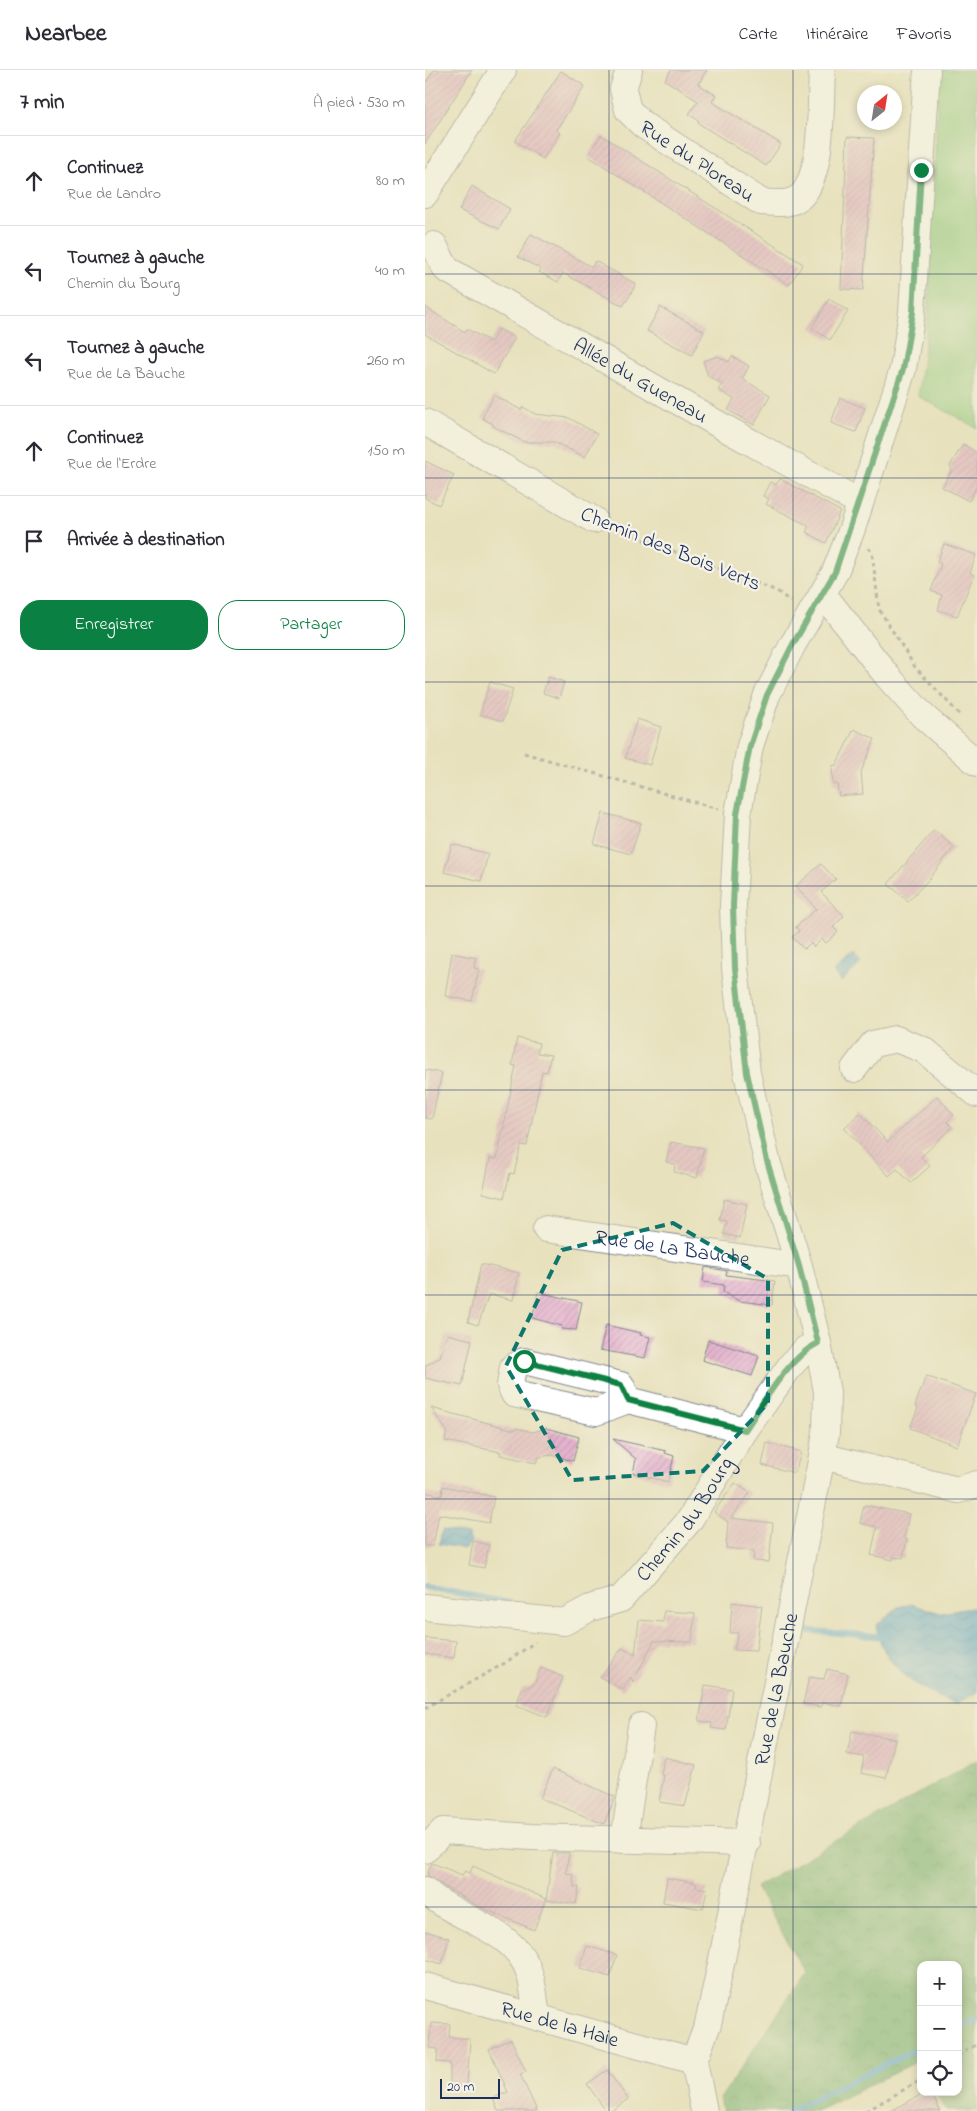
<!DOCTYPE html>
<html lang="fr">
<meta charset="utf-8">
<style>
body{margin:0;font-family:"Indie Flower",sans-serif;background:#f7f7f7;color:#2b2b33}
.controls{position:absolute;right:15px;bottom:15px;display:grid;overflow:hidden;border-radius:10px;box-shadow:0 2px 8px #0003}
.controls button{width:45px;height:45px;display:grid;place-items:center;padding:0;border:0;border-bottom:1px solid #e1e1e2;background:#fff;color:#2b2b33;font:25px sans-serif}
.compass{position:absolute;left:432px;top:15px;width:45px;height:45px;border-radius:50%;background:#fff;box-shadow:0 2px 8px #0003;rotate:30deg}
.scale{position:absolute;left:15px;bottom:12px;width:60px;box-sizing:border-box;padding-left:5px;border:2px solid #1b2f5e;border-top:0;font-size:14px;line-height:18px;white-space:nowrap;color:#1b2f5e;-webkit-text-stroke:4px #f7f3e8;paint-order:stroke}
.stop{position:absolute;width:15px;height:15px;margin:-11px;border:4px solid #0b8043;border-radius:50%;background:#fff}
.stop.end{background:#0b8043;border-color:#fff;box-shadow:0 1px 5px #0008}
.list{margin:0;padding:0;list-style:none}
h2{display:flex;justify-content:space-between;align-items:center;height:65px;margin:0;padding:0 20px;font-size:21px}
h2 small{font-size:16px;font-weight:400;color:#7c7c81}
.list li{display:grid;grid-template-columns:32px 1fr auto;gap:15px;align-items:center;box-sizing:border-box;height:90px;padding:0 20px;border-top:1px solid #e1e1e2}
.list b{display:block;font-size:19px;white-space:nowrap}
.list p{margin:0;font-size:16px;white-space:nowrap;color:#7c7c81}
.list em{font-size:16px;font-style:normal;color:#7c7c81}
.actions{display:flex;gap:10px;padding:15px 20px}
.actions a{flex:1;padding:11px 0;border:1px solid #0b8043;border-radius:20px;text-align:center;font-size:18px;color:#0b8043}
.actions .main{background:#0b8043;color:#fff}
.icon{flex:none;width:28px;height:28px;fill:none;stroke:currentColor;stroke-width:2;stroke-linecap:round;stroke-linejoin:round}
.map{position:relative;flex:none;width:552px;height:2041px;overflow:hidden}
header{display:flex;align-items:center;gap:30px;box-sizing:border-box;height:70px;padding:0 25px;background:#fff;border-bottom:1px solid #e1e1e2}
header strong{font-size:24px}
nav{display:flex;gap:28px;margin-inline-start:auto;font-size:18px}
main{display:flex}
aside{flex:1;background:#fff}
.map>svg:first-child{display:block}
.green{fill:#8dcb81;stroke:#547d70}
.forest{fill:url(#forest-crowns);stroke:#466f66}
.water{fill:url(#water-waves);stroke:#3c6b9a}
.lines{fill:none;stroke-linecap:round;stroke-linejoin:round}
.stream{stroke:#5da7d5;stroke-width:6}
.building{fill:url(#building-hatch)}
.minor-casing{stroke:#82888e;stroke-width:28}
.path{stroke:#82888e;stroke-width:3;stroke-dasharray:4 4;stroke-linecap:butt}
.minor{stroke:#fff;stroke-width:26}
.route{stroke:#0b8043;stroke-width:6}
.marked{fill:none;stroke:#0f766e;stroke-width:4;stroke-dasharray:10 6;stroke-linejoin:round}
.grid{fill:none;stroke:#1b2f5e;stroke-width:1;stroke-opacity:0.55}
.labels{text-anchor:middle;stroke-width:4.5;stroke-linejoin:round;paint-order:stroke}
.street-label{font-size:21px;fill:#1b2f5e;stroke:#f7f3e8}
</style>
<header>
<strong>Nearbee</strong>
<nav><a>Carte</a><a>Itinéraire</a><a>Favoris</a></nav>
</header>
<main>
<aside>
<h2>7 min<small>À pied · 530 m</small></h2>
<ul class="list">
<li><svg class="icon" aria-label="ahead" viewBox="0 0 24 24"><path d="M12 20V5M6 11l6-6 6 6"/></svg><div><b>Continuez</b><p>Rue de Landro</p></div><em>80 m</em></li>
<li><svg class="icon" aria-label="left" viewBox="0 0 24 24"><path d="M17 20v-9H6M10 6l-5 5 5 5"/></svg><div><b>Tournez à gauche</b><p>Chemin du Bourg</p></div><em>40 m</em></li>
<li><svg class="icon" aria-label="left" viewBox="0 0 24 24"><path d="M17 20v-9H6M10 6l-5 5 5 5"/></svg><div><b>Tournez à gauche</b><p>Rue de La Bauche</p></div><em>260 m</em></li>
<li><svg class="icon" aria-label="ahead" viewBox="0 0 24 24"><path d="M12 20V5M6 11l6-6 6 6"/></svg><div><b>Continuez</b><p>Rue de l'Erdre</p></div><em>150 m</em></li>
<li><svg class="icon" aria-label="arrive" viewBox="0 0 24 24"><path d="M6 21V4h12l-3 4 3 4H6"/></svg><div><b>Arrivée à destination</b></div></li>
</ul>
<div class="actions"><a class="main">Enregistrer</a><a>Partager</a></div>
</aside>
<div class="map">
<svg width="552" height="2041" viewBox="0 0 552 2041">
<defs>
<pattern id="forest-crowns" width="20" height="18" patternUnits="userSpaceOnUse" patternTransform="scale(1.25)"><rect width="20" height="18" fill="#72af6f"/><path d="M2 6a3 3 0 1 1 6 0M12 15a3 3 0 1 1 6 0" fill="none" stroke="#5d8f5e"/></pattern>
<pattern id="water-waves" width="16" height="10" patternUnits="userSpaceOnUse" patternTransform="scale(1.25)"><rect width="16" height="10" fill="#5da7d5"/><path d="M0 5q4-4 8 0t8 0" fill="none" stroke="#4c88b0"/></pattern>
<pattern id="building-hatch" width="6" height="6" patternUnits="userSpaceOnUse" patternTransform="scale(1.25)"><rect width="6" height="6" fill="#e3a8c9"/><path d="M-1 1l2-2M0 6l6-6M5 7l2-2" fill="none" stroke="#b789a6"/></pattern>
</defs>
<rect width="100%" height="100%" fill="#f7f3e8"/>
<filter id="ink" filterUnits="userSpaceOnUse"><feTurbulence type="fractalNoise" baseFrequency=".02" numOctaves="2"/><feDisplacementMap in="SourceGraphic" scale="10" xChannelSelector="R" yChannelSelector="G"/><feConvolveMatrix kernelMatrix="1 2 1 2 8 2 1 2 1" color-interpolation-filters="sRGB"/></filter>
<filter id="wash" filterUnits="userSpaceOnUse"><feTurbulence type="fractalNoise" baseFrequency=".0096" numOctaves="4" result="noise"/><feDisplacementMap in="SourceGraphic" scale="20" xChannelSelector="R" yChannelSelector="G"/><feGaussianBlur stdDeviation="1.12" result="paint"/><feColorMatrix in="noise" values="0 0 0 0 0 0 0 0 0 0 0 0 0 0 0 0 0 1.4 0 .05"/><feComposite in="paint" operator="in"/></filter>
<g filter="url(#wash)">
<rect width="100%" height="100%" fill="#e8e1bd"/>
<path class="green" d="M514 0H552V358L493 326 503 248Z"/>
<path class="forest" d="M552 1690V2041H522L510 2022H533V1895H496V1999L491 1992 392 2041H298L295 2029 380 1903 331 1817Z"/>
<path class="water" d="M428 885 436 893 416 912 408 902Z
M17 1460 43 1464 46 1472 40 1479 14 1474Z
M486 1534 516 1543 552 1537V1622L530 1634C493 1618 458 1599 451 1555L473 1537Z"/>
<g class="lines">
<path class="stream" d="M0 1517 85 1533
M377 1560 460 1567
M533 1958 552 1949
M364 2041 496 1977"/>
</g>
<g id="blocks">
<path class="building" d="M9 0H47L0 74V14Z
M246 0H282L273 14 291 25 287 32 356 74 341 96 273 53 274 51 264 44 273 31 240 10Z
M136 1 160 16 131 60 135 63 118 89 90 71Z
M176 65 378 194 364 215 163 86Z
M422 67 449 68 438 220 416 219Z
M47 116 85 139 74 159 34 140Z
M106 164 167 197 170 191 211 214 204 227 198 236 138 203 133 212 114 202 116 199 93 187Z
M404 229 423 241 405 270 387 258Z
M0 237 40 262 42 259 66 272 74 259 90 268 69 304 0 264Z
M235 237 279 261 267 285 222 261Z
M293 286 304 292 307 286 324 296 317 309 345 325 329 355 303 340 309 329 293 320 297 314 283 306 278 291Z
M69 325 96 340 98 337 110 344 144 348 172 364 160 387 129 372H99L68 356V354L57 348Z
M415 328 440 338 431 362 406 353Z
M538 374 552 383V416L544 431 517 417 527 400 525 396Z
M0 391 29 405 14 435 0 428Z
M355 409 415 441 401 473 381 462 384 456 341 434 344 429 338 426 345 412 351 415Z
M519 474 551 485 545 503 549 505 532 546 513 540 517 525 506 521 516 494 512 492Z
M123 607 139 612 134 628 118 623Z
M65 612 88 619 78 651 55 644Z
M212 649 236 657 225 695 200 688Z
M429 659 450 669 436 702 438 724 414 726 412 714H408L407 696 411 695Z
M178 743 216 753 206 784 169 774Z
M509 760 529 777 504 809 483 831 463 814Z
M27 774 63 784 56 811 19 802Z
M396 794 411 809 396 822 419 846 408 857 413 862 401 873 397 869 389 877 385 873 379 879 367 867 374 861 371 857 391 839 371 816Z
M27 883 51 888 49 898 54 899 47 931 20 926Z
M92 968 114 973 112 983 126 985 122 1002 117 1001 102 1076 96 1075 89 1104 85 1103 79 1128 58 1123 65 1088 72 1089 91 996 87 995Z
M0 1000 17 1003 7 1049 0 1048Z
M512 1026 529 1045 522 1052 527 1057 496 1087 505 1096 486 1113 472 1099 464 1106 419 1058 435 1043 463 1072Z
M246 1072 279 1078 272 1108 249 1102 250 1094 241 1092Z
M299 1129 322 1134 315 1168 299 1164 302 1151 295 1150Z
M56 1194 94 1203 88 1230 64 1224 53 1255 43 1252Z
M280 1197 302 1201 301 1205 350 1211 347 1235 314 1231 298 1222 299 1215 278 1212Z
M113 1222 157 1232 151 1260 136 1259 137 1256 107 1248Z
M181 1255 216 1263 215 1265 225 1267 220 1288 175 1280Z
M22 1264 47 1270 37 1316 0 1308V1296L15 1287Z
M283 1270 334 1286 327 1306 277 1290Z
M501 1306 551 1324 532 1376 485 1358 493 1338 490 1336Z
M6 1338 90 1360 91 1358 108 1362 121 1358 154 1367 148 1391 127 1385 114 1387 111 1393 75 1385 76 1382 20 1371 22 1361Z
M188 1369 241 1381 240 1383 249 1386 243 1412 208 1403 211 1389Z
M342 1373 376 1382 370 1403 337 1395Z
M310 1413 325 1423 306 1448 348 1453 344 1492 328 1491 329 1481 301 1478 303 1452 289 1442Z
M18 1416 69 1427 64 1453 14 1444 8 1476H0V1422L17 1426Z
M439 1435 484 1444 479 1468 482 1469 478 1488 468 1487V1490L446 1485 452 1457 435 1453Z
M48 1471 64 1475 59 1498 44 1495Z
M307 1532 337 1536 331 1581 309 1580 313 1563H305Z
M239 1541 270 1543 267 1572 229 1571 208 1612 206 1607 198 1620 175 1607 197 1578 210 1585 214 1550 238 1552Z
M0 1568 31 1571 29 1588 0 1584Z
M116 1598 138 1607 122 1647 91 1635 97 1619 109 1614Z
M402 1599 423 1604 416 1636 397 1632 396 1637 378 1634 384 1607 399 1609Z
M280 1615 307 1619 301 1660 286 1658 287 1653 274 1651Z
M427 1661 470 1669 461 1708 436 1703 439 1687 422 1684Z
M239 1687 271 1695 260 1736 234 1732 239 1705H236Z
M128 1699 190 1727 179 1754 115 1728Z
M128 1783H144L141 1803 148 1804 149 1817H154L151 1834 121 1830Z
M7 1793 37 1805 40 1801 45 1803 48 1796 121 1829 109 1860 53 1836 22 1818 2 1805Z
M242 1808 271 1813V1817L282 1819 278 1839 238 1832Z
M0 1861 24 1868 17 1894 0 1889Z
M162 1876 192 1885 185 1907 155 1898Z
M6 1953 25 1954 24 1967 45 1969 42 2017 25 2015V1993L12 1992 13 1979 4 1978Z
M86 1969 101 2002 95 2004 112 2041H73L68 2028 83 2022 64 1979Z
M182 2000 203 2029 186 2041H181L162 2014Z
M501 2022H506L515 2041H466Z"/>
</g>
</g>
<g filter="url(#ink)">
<use href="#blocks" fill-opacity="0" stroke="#82888e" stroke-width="1"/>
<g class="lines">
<defs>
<g id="minor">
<path id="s1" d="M204 0 198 19 203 40 218 55 336 132C349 133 367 136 377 125 399 101 395 32 397 0"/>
<path d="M0 124 78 0"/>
<path id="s2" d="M9 175 21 199 300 358 434 432"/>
<path d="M0 352 169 450"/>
<path d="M397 527 405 533 463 607 498 646 552 693"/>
<path d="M429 999 448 974 471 969 499 980 552 1024"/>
<path id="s3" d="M121 1159 374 1196"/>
<path d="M203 1330 196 1315 99 1291 88 1297 85 1315 89 1324 171 1342 203 1330 320 1360"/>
<path d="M397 1386 533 1420 552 1414"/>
<path id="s4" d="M0 1537 139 1552 165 1538 196 1529 264 1451 320 1360 366 1295 381 1279 393 1273"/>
<path d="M199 1770 216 1656"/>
<path d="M0 1780 18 1761 106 1767 322 1773"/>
<path d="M0 1820C31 1851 92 1858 105 1905 109 1919 110 1934 112 1947"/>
<path id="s5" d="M0 1916 269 1991"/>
<path id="s6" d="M279 2041 269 1991 283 1954 296 1894 397 1386 401 1363 402 1322 393 1273 374 1196 342 1091 322 1003 310 898 308 836 313 744 325 676 342 625 367 576 410 502 427 459 478 299 487 242 502 0"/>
</g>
</defs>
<use href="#minor" class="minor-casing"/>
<path class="path" d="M188 458 352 521 366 532
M443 478 447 482 454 539 490 597 536 646
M99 683 293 739
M0 1638 80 1593 110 1572
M533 1986 552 1974
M441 2041 496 2010"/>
<use href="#minor" class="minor"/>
</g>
</g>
<g class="lines" filter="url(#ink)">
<path class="route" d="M99 1291 196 1315 203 1330 320 1360C339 1332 363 1288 393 1273L374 1196 342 1091 322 1003 310 898 308 836 312 744 325 676 342 625 367 576 410 502 478 299 488 242 496 100"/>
</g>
<path d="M0 0H552V2041H0ZM248 1153 343 1209V1333L278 1401 147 1410 81 1296 137 1180Z" fill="#e8e1bd" fill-opacity=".55" fill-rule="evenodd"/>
<path class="marked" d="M248 1153 343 1209V1333L278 1401 147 1410 81 1296 137 1180Z"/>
<path class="grid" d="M184 0V2041M368 0V2041M0 204H552M0 408H552M0 612H552M0 816H552M0 1020H552M0 1225H552M0 1429H552M0 1633H552M0 1837H552"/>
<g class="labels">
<g class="street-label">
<text dy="7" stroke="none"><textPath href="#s1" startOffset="128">Rue du Ploreau</textPath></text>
<text dy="7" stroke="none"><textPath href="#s2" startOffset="251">Allée du Gueneau</textPath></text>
<text transform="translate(246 478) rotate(22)" y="7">Chemin des Bois Verts</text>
<text dy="7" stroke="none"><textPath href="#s3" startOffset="128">Rue de La Bauche</textPath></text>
<text dy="7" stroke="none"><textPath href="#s4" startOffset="304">Chemin du Bourg</textPath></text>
<text dy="7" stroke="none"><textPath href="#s6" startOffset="432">Rue de La Bauche</textPath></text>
<text dy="7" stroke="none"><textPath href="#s5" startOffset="140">Rue de la Haie</textPath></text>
</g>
</g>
</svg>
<div class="controls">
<button>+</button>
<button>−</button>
<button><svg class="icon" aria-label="locate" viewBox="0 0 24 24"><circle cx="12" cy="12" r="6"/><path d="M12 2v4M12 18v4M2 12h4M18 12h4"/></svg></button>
</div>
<svg class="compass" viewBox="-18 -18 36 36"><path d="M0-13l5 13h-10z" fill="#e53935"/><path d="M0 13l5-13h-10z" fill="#7c7c81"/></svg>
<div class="scale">20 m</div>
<div class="stop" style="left:99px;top:1291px"></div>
<div class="stop end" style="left:496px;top:100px"></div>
</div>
</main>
